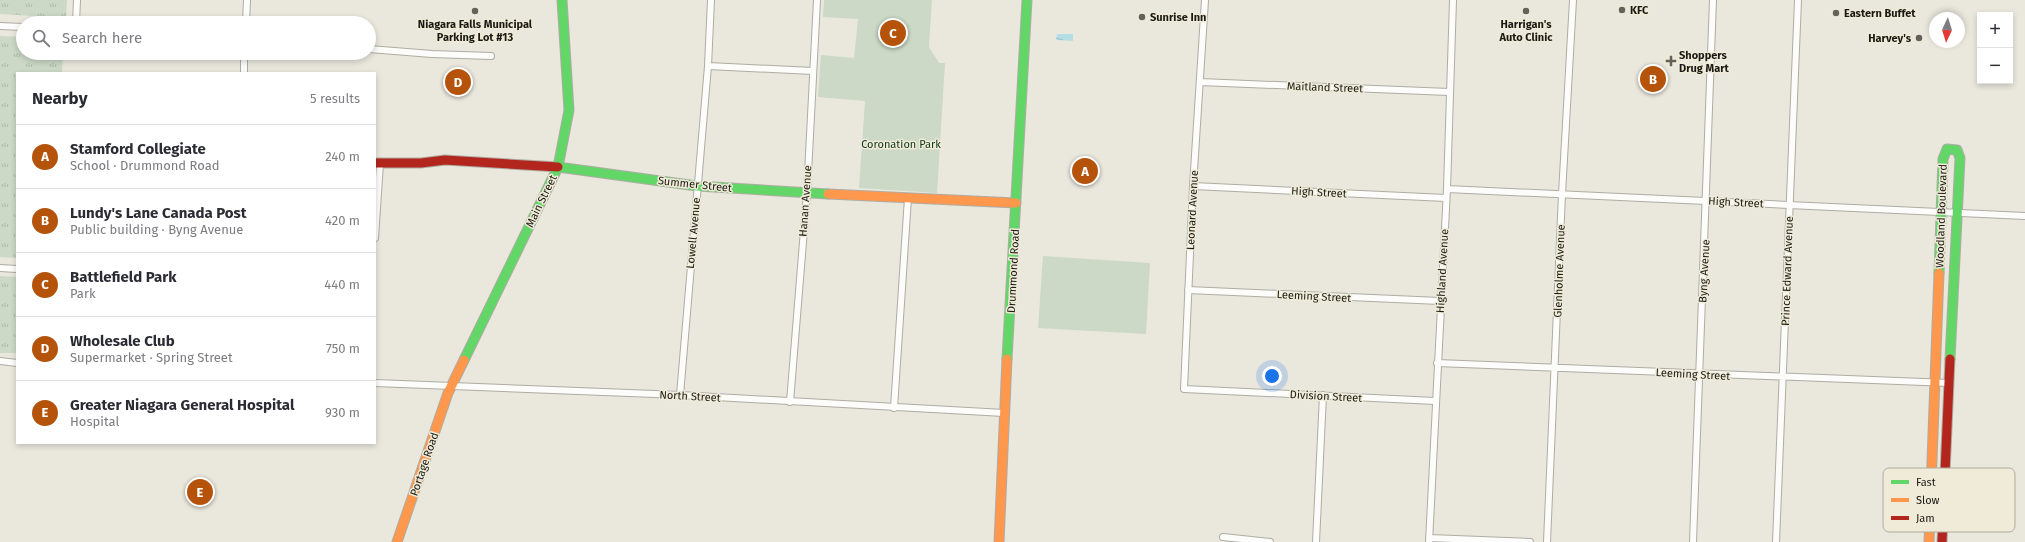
<!DOCTYPE html>
<meta charset="utf-8">
<style>
body{margin:0;font-family:"Fira Sans",sans-serif;background:#f2f2f3;color:#2b2b33}
.controls{position:absolute;right:12px;top:12px;display:grid;overflow:hidden;border-radius:0px;box-shadow:0 2px 6px #0003}
.controls button{width:36px;height:36px;display:grid;place-items:center;padding:0;border:0;border-bottom:1px solid #e1e1e2;background:#fff;color:#2b2b33;font:20px sans-serif}
.compass{position:absolute;left:1929px;top:12px;width:36px;height:36px;border-radius:50%;background:#fff;box-shadow:0 2px 6px #0003;rotate:184deg}
.you{position:absolute;left:1272px;top:376px;width:14px;height:14px;margin:-10px;border:3px solid #fff;border-radius:50%;background:#1a73e8;box-shadow:0 0 0 6px #1a73e833}
.badge{display:grid;place-items:center;width:26px;height:26px;border-radius:50%;background:#b45309;color:#fff;font-size:13px;font-weight:700}
.pin{position:absolute;translate:-50% -50%;border:2px solid #fff;box-shadow:0 1px 4px #0006}
.list{margin:0;padding:0;list-style:none}
h2{display:flex;justify-content:space-between;align-items:center;height:52px;margin:0;padding:0 16px;font-size:17px}
h2 small{font-size:13px;font-weight:400;color:#7c7c81}
.list li{display:grid;grid-template-columns:26px 1fr auto;gap:12px;align-items:center;box-sizing:border-box;height:64px;padding:0 16px;border-top:1px solid #e1e1e2}
.list b{display:block;font-size:15px;white-space:nowrap}
.list p{margin:0;font-size:13px;white-space:nowrap;color:#7c7c81}
.list em{font-size:13px;font-style:normal;color:#7c7c81}
.icon{flex:none;width:22px;height:22px;fill:none;stroke:currentColor;stroke-width:2;stroke-linecap:round;stroke-linejoin:round}
.map{position:relative;flex:none;width:2025px;height:542px;overflow:hidden}
.search{position:absolute;background:#fff;box-shadow:0 2px 6px #0003;left:16px;top:16px;width:360px;height:44px;display:flex;align-items:center;gap:10px;box-sizing:border-box;padding:0 14px;border-radius:22px;color:#7c7c81;font-size:15px}
.panel{position:absolute;background:#fff;box-shadow:0 2px 6px #0003;left:16px;top:72px;width:360px;height:372px;border-radius:0px}
.map>svg:first-child{display:block}
.grass{fill:url(#grass-tufts)}
.green{fill:#cbd9c6}
.water{fill:url(#water-ripples)}
.lines{fill:none;stroke-linecap:round;stroke-linejoin:round}
.street-casing{stroke:#aeaca4;stroke-width:8}
.fast-casing{stroke:#aeaca4;stroke-width:11}
.slow-casing{stroke:#aeaca4;stroke-width:11}
.jam-casing{stroke:#aeaca4;stroke-width:11}
.street{stroke:#fcfcfa;stroke-width:6}
.fast{stroke:#63d668;stroke-width:9}
.slow{stroke:#ff974d;stroke-width:9}
.jam{stroke:#b3261e;stroke-width:9}
.poi-dot{fill:#63615a;stroke:#efebd8;stroke-width:1.5}
.labels{text-anchor:middle;stroke-width:3;stroke-linejoin:round;paint-order:stroke}
.poi-label{font-size:11px;font-weight:bold;fill:#1b1913;stroke:#efebd8;text-anchor:start}
.street-label{font-size:11px;fill:#1b1913;stroke:#efebd8}
.park-label{font-size:11px;fill:#0d3816;stroke:#efebd8}
.key{fill:#efebd8;stroke:#afac9d;stroke-width:1}
.key-label{font-size:11px;fill:#1b1913}
</style>
<div class="map">
<svg width="2025" height="542" viewBox="0 0 2025 542">
<defs>
<pattern id="grass-tufts" width="24" height="20" patternUnits="userSpaceOnUse"><rect width="24" height="20" fill="#cbd9c6"/><path d="M3 7l-1-3M5 7V3M7 7l1-3M15 17l-1-3M17 17v-4M19 17l1-3" fill="none" stroke="#aebaa9"/></pattern>
<pattern id="water-ripples" width="26" height="14" patternUnits="userSpaceOnUse"><rect width="26" height="14" fill="#b3dee5"/><path d="M2 4q2-2 4 0t4 0M15 11q2-2 4 0t4 0" fill="none" stroke="#99bec4"/></pattern>
</defs>
<rect width="100%" height="100%" fill="#eae8dd"/>
<path class="grass" d="M0 0H67L66 18 0 14Z
M0 36 23 37V53H63L62 73H17V258L0 257Z
M0 276 17 277V353H0Z"/>
<path class="green" d="M824 0H932L929 47 939 63H945L937 193 859 188 865 101 818 97 821 55 854 58 858 19 823 17Z
M1043 256 1150 263 1146 334 1038 328Z"/>
<path class="water" d="M1057 34H1073V41L1056 40Z"/>
<g class="lines">
<defs>
<path id="street" d="M1205 0 1193 186 1184 389 1435 401
M76 23 77 0
M246 23 247 0
M0 26 23 27
M369 49 432 54 491 56
M708 66 813 71
M244 73V53
M1200 82 1449 92
M1193 186 1446 198
M1447 189 2025 216
M375 238 380 163
M0 268 17 269
M1188 290 1440 301
M0 361 17 363
M1437 363 1949 383
M375 383 680 395 1004 413
M680 395 708 66 711 0
M790 402 807 193 817 0
M894 408 908 198
M1223 537 1270 542
M1429 538 1530 542
M1316 542 1323 395
M1429 542 1447 189 1453 0
M1547 542 1562 194 1573 0
M1693 542 1713 0
M1776 542 1798 0"/>
<path id="fast" d="M558 167 697 186 828 194
M1939 273 1943 159 1947 149 1957 150 1960 158 1950 359
M1007 359 1027 0
M464 360 558 167 569 110 562 0"/>
<path id="slow" d="M828 194 1016 203
M397 542 448 393 464 360
M999 542 1007 359
M1929 542 1939 273"/>
<path id="jam" d="M375 163H421L445 160 558 167
M1942 542 1950 359"/>
</defs>
<use href="#street" class="street-casing"/>
<use href="#fast" class="fast-casing"/>
<use href="#slow" class="slow-casing"/>
<use href="#jam" class="jam-casing"/>
<use href="#street" class="street"/>
<use href="#fast" class="fast"/>
<use href="#slow" class="slow"/>
<use href="#jam" class="jam"/>
</g>
<g class="poi-dot">
<circle cx="1622" cy="10" r="4"/>
<circle cx="475" cy="11" r="4"/>
<circle cx="1526" cy="11" r="4"/>
<circle cx="1836" cy="13" r="4"/>
<circle cx="1142" cy="17" r="4"/>
<circle cx="1919" cy="38" r="4"/>
<path d="M1669 55h4v4h4v4h-4v4h-4v-4h-4v-4h4z"/>
</g>
<g class="labels">
<g class="poi-label">
<text x="1630" y="14">KFC</text>
<text x="1844" y="17">Eastern Buffet</text>
<text x="1150" y="21">Sunrise Inn</text>
<text x="475" y="28" text-anchor="middle">Niagara Falls Municipal<tspan x="475" dy="13">Parking Lot #13</tspan></text>
<text x="1526" y="28" text-anchor="middle">Harrigan's<tspan x="1526" dy="13">Auto Clinic</tspan></text>
<text x="1911" y="42" text-anchor="end">Harvey's</text>
<text x="1679" y="59">Shoppers<tspan x="1679" dy="13">Drug Mart</tspan></text>
</g>
<g class="street-label">
<text transform="translate(1325 87) rotate(2)" y="4">Maitland Street</text>
<text transform="translate(695 184) rotate(6)" y="4">Summer Street</text>
<text transform="translate(1319 192) rotate(3)" y="4">High Street</text>
<text transform="translate(541 201) rotate(-64)" y="4">Main Street</text>
<text transform="translate(805 201) rotate(-86)" y="4">Hanan Avenue</text>
<text transform="translate(1736 202) rotate(3)" y="4">High Street</text>
<text transform="translate(1192 210) rotate(-87)" y="4">Leonard Avenue</text>
<text transform="translate(1941 216) rotate(-88)" y="4">Woodland Boulevard</text>
<text transform="translate(693 233) rotate(-85)" y="4">Lowell Avenue</text>
<text transform="translate(1013 271) rotate(-87)" y="4">Drummond Road</text>
<text transform="translate(1442 271) rotate(-87)" y="4">Highland Avenue</text>
<text transform="translate(1559 271) rotate(-88)" y="4">Glenholme Avenue</text>
<text transform="translate(1704 271) rotate(-87)" y="4">Byng Avenue</text>
<text transform="translate(1787 271) rotate(-88)" y="4">Prince Edward Avenue</text>
<text transform="translate(1314 296) rotate(3)" y="4">Leeming Street</text>
<text transform="translate(1693 374) rotate(3)" y="4">Leeming Street</text>
<text transform="translate(690 396) rotate(3)" y="4">North Street</text>
<text transform="translate(1326 396) rotate(3)" y="4">Division Street</text>
<text transform="translate(424 464) rotate(-71)" y="4">Portage Road</text>
</g>
<g class="park-label">
<text x="901" y="148">Coronation Park</text>
</g>
</g>
<rect x="1883" y="468" width="132" height="64" rx="6" class="key"/>
<rect x="1891" y="480" width="18" height="4" fill="#63d668"/>
<rect x="1891" y="498" width="18" height="4" fill="#ff974d"/>
<rect x="1891" y="516" width="18" height="4" fill="#b3261e"/>
<g class="key-label">
<text x="1916" y="486">Fast</text>
<text x="1916" y="504">Slow</text>
<text x="1916" y="522">Jam</text>
</g>
</svg>
<div class="controls">
<button>+</button>
<button>−</button>
</div>
<svg class="compass" viewBox="-18 -18 36 36"><path d="M0-13l5 13h-10z" fill="#e53935"/><path d="M0 13l5-13h-10z" fill="#7c7c81"/></svg>
<div class="you"></div>
<div class="pin badge" style="left:1085px;top:171px">A</div>
<div class="pin badge" style="left:1653px;top:79px">B</div>
<div class="pin badge" style="left:893px;top:33px">C</div>
<div class="pin badge" style="left:458px;top:82px">D</div>
<div class="pin badge" style="left:200px;top:492px">E</div>
<div class="search"><svg class="icon" aria-label="search" viewBox="0 0 24 24"><circle cx="10" cy="10" r="6"/><path d="M15 15l6 6"/></svg>Search here</div>
<section class="panel">
<h2>Nearby<small>5 results</small></h2>
<ul class="list">
<li><span class="badge">A</span><div><b>Stamford Collegiate</b><p>School · Drummond Road</p></div><em>240 m</em></li>
<li><span class="badge">B</span><div><b>Lundy's Lane Canada Post</b><p>Public building · Byng Avenue</p></div><em>420 m</em></li>
<li><span class="badge">C</span><div><b>Battlefield Park</b><p>Park</p></div><em>440 m</em></li>
<li><span class="badge">D</span><div><b>Wholesale Club</b><p>Supermarket · Spring Street</p></div><em>750 m</em></li>
<li><span class="badge">E</span><div><b>Greater Niagara General Hospital</b><p>Hospital</p></div><em>930 m</em></li>
</ul>
</section>
</div>
